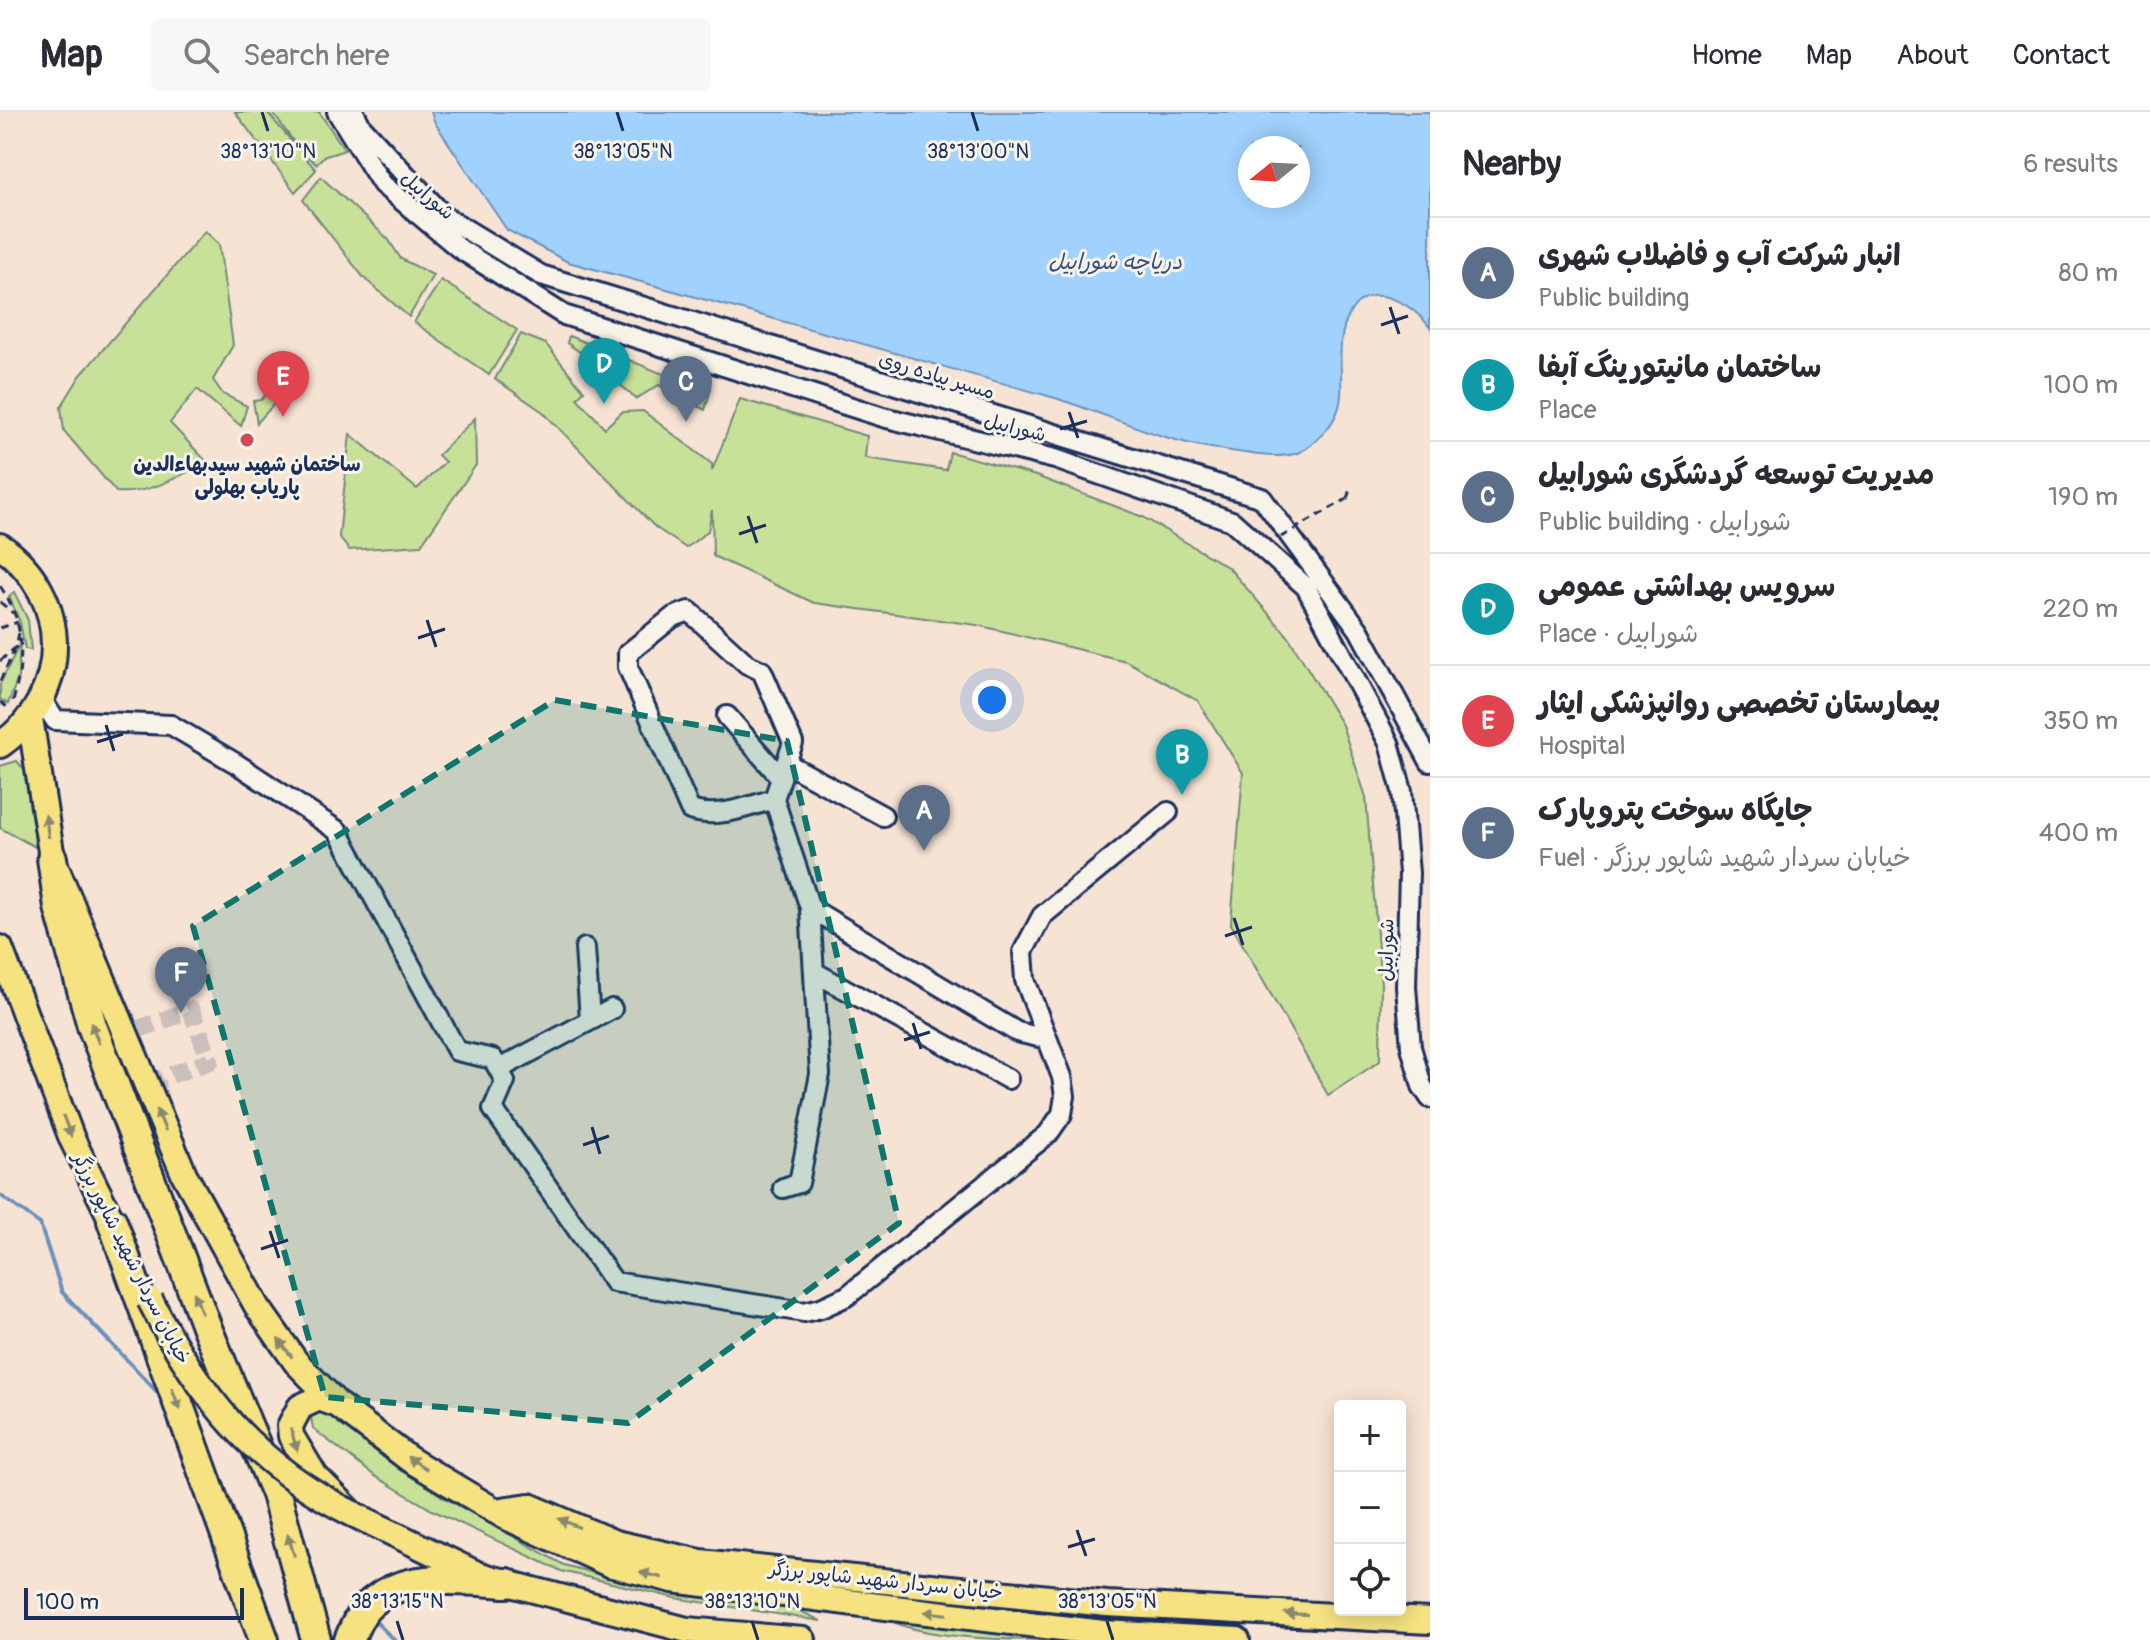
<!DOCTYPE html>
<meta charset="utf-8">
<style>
body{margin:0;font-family:Pangolin,"Playpen Sans Arabic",sans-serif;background:#f7f7f7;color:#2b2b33}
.controls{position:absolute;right:24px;bottom:24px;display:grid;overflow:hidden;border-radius:8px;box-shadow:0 4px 20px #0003}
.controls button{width:72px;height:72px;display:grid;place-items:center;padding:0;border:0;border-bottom:2px solid #e1e1e2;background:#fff;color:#2b2b33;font:40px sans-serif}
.compass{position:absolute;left:1238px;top:24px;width:72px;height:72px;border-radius:50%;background:#fff;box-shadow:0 4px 20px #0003;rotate:252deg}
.scale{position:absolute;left:24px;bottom:20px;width:220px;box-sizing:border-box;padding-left:8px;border:4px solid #1b2f5e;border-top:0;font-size:22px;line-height:28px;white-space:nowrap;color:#1b2f5e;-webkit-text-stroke:6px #f7f3e8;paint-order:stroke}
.you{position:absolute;left:992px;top:588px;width:28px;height:28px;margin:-20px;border:6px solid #fff;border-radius:50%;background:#1a73e8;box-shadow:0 0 0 12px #1a73e833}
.badge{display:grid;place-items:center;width:52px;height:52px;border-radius:50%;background:#ea580c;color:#fff;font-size:26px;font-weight:700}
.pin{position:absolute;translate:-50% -66px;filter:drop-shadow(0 2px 4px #0008)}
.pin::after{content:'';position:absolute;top:42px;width:28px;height:24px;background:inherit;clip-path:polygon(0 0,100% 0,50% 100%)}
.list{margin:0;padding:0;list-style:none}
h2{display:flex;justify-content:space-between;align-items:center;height:104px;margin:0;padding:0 32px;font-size:34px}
h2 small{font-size:26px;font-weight:400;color:#7c7c81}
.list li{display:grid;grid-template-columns:52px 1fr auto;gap:24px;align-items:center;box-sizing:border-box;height:112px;padding:0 32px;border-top:2px solid #e1e1e2}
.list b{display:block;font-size:30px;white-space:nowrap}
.list p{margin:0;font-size:26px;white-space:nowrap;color:#7c7c81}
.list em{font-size:26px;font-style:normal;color:#7c7c81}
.icon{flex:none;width:44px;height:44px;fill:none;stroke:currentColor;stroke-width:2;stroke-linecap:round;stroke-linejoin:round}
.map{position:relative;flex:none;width:1430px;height:1528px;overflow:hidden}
header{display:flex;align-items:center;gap:48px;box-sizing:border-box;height:112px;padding:0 40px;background:#fff;border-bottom:2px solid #e1e1e2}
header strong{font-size:38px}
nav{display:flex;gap:44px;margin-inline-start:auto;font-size:28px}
.search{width:560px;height:72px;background:#f7f7f7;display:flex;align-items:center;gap:20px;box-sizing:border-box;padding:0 28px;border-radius:8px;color:#7c7c81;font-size:30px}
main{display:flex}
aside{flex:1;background:#fff}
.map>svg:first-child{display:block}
.green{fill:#c8e198;stroke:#72887b;stroke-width:2}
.water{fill:#a0d2fd;stroke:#6b91bd;stroke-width:2;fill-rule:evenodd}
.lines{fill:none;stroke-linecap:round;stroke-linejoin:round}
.stream{stroke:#6b91bd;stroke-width:4}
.minor-tunnel{stroke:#cabfbc;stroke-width:18;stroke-dasharray:18 9;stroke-linecap:butt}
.minor-casing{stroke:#1b2f5e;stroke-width:24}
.major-casing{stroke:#1b2f5e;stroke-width:30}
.highway-casing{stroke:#1b2f5e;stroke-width:34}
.path{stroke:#1b2f5e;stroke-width:3;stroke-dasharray:8 6;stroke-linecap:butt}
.minor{stroke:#f7f3e8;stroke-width:18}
.major{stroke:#f6e281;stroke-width:24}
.highway{stroke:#f6e281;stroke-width:28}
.major-bridge-casing{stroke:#1b2f5e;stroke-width:30;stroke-linecap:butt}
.path-bridge{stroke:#1b2f5e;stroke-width:3;stroke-dasharray:8 6;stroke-linecap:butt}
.major-bridge{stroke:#f6e281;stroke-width:24}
.oneway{fill:#888870}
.marked{fill:#0f766e;fill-opacity:0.2;stroke:#0f766e;stroke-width:6;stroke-dasharray:16 10;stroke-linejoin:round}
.ticks{fill:none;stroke:#1b2f5e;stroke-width:3}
.poi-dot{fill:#d1495b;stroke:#f7f3e8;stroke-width:3}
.labels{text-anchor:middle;stroke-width:6;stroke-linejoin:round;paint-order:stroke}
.street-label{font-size:20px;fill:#1b2f5e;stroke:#f7f3e8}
.poi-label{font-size:20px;font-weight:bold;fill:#1b2f5e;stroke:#f7f3e8}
.water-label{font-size:22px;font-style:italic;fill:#36507e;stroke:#f7f3e8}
.ticks-label{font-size:20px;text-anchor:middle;fill:#1b2f5e;stroke:#f7f3e8;stroke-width:6;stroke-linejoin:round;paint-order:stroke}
</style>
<header>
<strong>Map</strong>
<div class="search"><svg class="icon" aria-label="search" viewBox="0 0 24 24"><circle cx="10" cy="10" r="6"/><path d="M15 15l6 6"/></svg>Search here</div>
<nav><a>Home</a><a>Map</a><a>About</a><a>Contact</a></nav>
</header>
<main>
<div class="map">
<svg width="1430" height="1528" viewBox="0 0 1430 1528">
<rect width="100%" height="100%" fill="#f6e3d4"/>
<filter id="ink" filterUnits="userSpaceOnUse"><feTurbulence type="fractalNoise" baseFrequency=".0125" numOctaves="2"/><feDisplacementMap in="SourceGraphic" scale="16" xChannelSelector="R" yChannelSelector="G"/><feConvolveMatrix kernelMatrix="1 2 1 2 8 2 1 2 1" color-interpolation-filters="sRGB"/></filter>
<g filter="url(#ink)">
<path class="green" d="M235 0H267L316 58 295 80Z
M272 0H319L345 38 323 45 316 52 297 34Z
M321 65 388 127 401 147 433 163 409 205 364 166 303 88Z
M205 119 219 132 233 233 213 268 223 282 247 294 241 314 197 277 170 311 207 350C180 364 148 383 116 380L64 319 61 295 80 264Z
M441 168 517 218 489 263 414 210Z
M521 222 546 232 584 279 577 286 605 316 622 300 643 299 712 352V359L740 287 867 324 865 346 946 358 950 340 1036 364 1143 405 1229 456 1288 524 1342 613 1366 685 1381 873 1380 949 1328 983 1231 812 1243 661 1198 589 1126 549 977 513 814 491 713 444 712 398 708 419 686 436 655 415 543 300 495 267Z
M569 224 607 239 601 255 567 231Z
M614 242 668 264 680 261 711 276 705 298 659 273 636 287 606 260Z
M293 252 303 260 257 311 253 289 261 288Z
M475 306 476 353 421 433 349 438 339 425 350 322 417 377 445 350 438 343Z
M14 480 28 508 31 538 25 537 20 510 9 484Z
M20 531 18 566 8 592 0 587V572Z
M17 649 30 665 35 735 0 716V654Z
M315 1295 330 1300 374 1339 443 1385 564 1453 676 1483 794 1496 821 1509 675 1486 561 1459 432 1398 375 1364 313 1317 310 1300Z
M889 1508 1063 1528C1013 1528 930 1528 889 1508Z"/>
<path class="water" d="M431 0H1430V216C1416 194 1371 166 1351 199 1329 237 1351 275 1335 305 1329 317 1314 332 1302 339 1282 350 1240 340 1218 337 1162 330 1101 299 1045 283 886 239 728 193 568 150L507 118 435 11ZM1250 36H1298V84H1250Z"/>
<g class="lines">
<path class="stream" d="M0 1083 40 1112 62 1180 164 1287
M374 1508 394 1528"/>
<path class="minor-tunnel" d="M117 898 139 917 191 898 210 949 157 968 158 991"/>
<defs>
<path id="minor" d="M337 0 382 72 460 137 564 203 883 305 1055 347 1232 409 1306 475 1389 631 1402 679 1409 761 1406 875 1411 935 1422 974 1430 986
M354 0 361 14 444 104 541 163 1262 386 1359 518 1430 650
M42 588 55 608 171 613 237 652 338 719 457 939 493 947 505 969 493 997 614 1170 804 1200 821 1196 847 1184 1048 1022 1062 1002 1065 984 1062 965 1025 868 1023 840 1042 804 1168 700
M727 604 781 666
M774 687C747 695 718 707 690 698L628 555V541L673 505 689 499 747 552 762 559 793 631 786 651
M810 796 1017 920 1047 927
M585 836 590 908
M816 861 1008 967
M499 957 612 897
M783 1076 799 1071 820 962 810 796 774 687 786 651 883 704"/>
<path id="major" d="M0 434C72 483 72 584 0 633
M30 606 52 746 184 1062 258 1196 296 1250 338 1293 409 1347 504 1404 609 1452 673 1468 894 1496 1103 1521 1237 1528
M0 836 72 1027 120 1125
M338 1293 319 1286 300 1295 290 1314 291 1324 315 1364 353 1402 477 1462 507 1471 687 1518 803 1528
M495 1399 529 1394 615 1431 700 1450 1107 1492 1430 1509"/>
<path id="highway" d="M52 746 59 795 92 914 207 1216 276 1382 316 1528
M112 1109 264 1528
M349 1528C354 1517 359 1503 367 1495 402 1459 461 1468 507 1471"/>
</defs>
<use href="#minor" class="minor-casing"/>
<use href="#major" class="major-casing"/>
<use href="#highway" class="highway-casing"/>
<path class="path" d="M1347 387 1350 377
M0 474C27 513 24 550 12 593
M0 490 13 501
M0 516 18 510
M0 549 16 535 19 521
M0 569 14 539
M0 590 10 597"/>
<use href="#minor" class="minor"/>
<use href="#major" class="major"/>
<use href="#highway" class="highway"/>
<defs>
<path id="major-bridge" d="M150 1188C200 1286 253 1352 353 1402"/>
</defs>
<use href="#major-bridge" class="major-bridge-casing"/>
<path class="path-bridge" d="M1281 425 1347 387"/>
<use href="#major-bridge" class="major-bridge"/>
</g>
<defs><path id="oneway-solid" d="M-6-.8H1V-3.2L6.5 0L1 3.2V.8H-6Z" transform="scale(2)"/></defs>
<g class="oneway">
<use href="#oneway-solid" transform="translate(47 714) rotate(-98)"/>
<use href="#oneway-solid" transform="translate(95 921) rotate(-110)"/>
<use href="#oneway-solid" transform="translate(161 1008) rotate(-113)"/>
<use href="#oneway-solid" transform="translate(67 1014) rotate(69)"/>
<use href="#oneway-solid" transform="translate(198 1191) rotate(-111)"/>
<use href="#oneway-solid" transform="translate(285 1236) rotate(-128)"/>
<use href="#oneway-solid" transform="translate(176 1287) rotate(69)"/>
<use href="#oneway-solid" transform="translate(294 1328) rotate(73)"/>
<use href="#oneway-solid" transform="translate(417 1351) rotate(-148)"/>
<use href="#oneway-solid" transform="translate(569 1411) rotate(-157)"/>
<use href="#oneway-solid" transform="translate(291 1433) rotate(-107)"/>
<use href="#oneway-solid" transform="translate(651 1463) rotate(-166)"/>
<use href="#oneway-solid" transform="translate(936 1501) rotate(-173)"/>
<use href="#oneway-solid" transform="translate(1296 1502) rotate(-177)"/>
</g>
</g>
<path class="marked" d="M555 588 787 629 899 1111 628 1311 325 1285 193 814Z"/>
<path class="ticks" d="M262 0 268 19M617 0 623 19M972 0 978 19M1390 195 1399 222M1381 213 1408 204M1069 300 1078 326M1060 317 1087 309M748 404 757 431M739 422 766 413M427 508 436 535M418 526 445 517M106 613 114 639M97 630 123 622M1234 806 1243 833M1225 824 1252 815M913 911 921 937M904 928 930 920M592 1015 600 1042M583 1033 609 1024M270 1119 279 1146M261 1137 288 1128M1077 1418 1086 1444M1068 1435 1095 1427M397 1509 403 1528M752 1509 758 1528M1107 1509 1113 1528"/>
<circle class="poi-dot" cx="247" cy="328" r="8"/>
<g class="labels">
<g class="street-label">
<text transform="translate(428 83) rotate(40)" y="7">شورابیل</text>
<text transform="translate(937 263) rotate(17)" y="7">مسیر پیاده روی</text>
<text transform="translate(1015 315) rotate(14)" y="7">شورابیل</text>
<text transform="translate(1386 838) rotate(-89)" y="7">شورابیل</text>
<text transform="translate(132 1146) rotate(63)" y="7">خیابان سردار شهید شاپور برزگر</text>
<text transform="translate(886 1468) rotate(6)" y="7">خیابان سردار شهید شاپور برزگر</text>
</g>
<g class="poi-label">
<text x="247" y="359">ساختمان شهید سیدبهاءالدین<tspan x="247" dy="23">پاریاب بهلولی</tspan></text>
</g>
<g class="water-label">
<text x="1115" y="157">دریاچه شورابیل</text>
</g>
</g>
<g class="ticks-label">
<text x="268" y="46">38°13'10"N</text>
<text x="623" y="46">38°13'05"N</text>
<text x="978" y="46">38°13'00"N</text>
<text x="397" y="1496">38°13'15"N</text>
<text x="752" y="1496">38°13'10"N</text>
<text x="1107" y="1496">38°13'05"N</text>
</g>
</svg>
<div class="controls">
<button>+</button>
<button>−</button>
<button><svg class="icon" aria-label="locate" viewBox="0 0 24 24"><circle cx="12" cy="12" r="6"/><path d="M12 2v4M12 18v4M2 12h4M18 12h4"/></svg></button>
</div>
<svg class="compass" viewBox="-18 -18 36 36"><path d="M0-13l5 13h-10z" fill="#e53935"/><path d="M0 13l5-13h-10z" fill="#7c7c81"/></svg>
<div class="scale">100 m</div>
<div class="you"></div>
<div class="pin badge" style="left:924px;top:739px;background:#5c6f8a">A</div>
<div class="pin badge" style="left:1182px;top:683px;background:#0f9aa8">B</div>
<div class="pin badge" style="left:686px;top:310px;background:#5c6f8a">C</div>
<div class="pin badge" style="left:604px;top:292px;background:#0f9aa8">D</div>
<div class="pin badge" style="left:283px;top:305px;background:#e0444e">E</div>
<div class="pin badge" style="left:181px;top:901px;background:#5c6f8a">F</div>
</div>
<aside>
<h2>Nearby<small>6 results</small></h2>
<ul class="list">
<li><span class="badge" style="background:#5c6f8a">A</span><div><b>انبار شرکت آب و فاضلاب شهری</b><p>Public building</p></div><em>80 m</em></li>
<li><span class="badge" style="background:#0f9aa8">B</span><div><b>ساختمان مانیتورینگ آبفا</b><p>Place</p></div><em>100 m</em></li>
<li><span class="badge" style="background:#5c6f8a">C</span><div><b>مدیریت توسعه گردشگری شورابیل</b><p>Public building · شورابیل</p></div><em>190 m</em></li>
<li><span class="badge" style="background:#0f9aa8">D</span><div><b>سرویس بهداشتی عمومی</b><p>Place · شورابیل</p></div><em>220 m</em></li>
<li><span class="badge" style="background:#e0444e">E</span><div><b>بیمارستان تخصصی روانپزشکی ایثار</b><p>Hospital</p></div><em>350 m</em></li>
<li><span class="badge" style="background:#5c6f8a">F</span><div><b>جایگاه سوخت پتروپارک</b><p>Fuel · خیابان سردار شهید شاپور برزگر</p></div><em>400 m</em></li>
</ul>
</aside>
</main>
